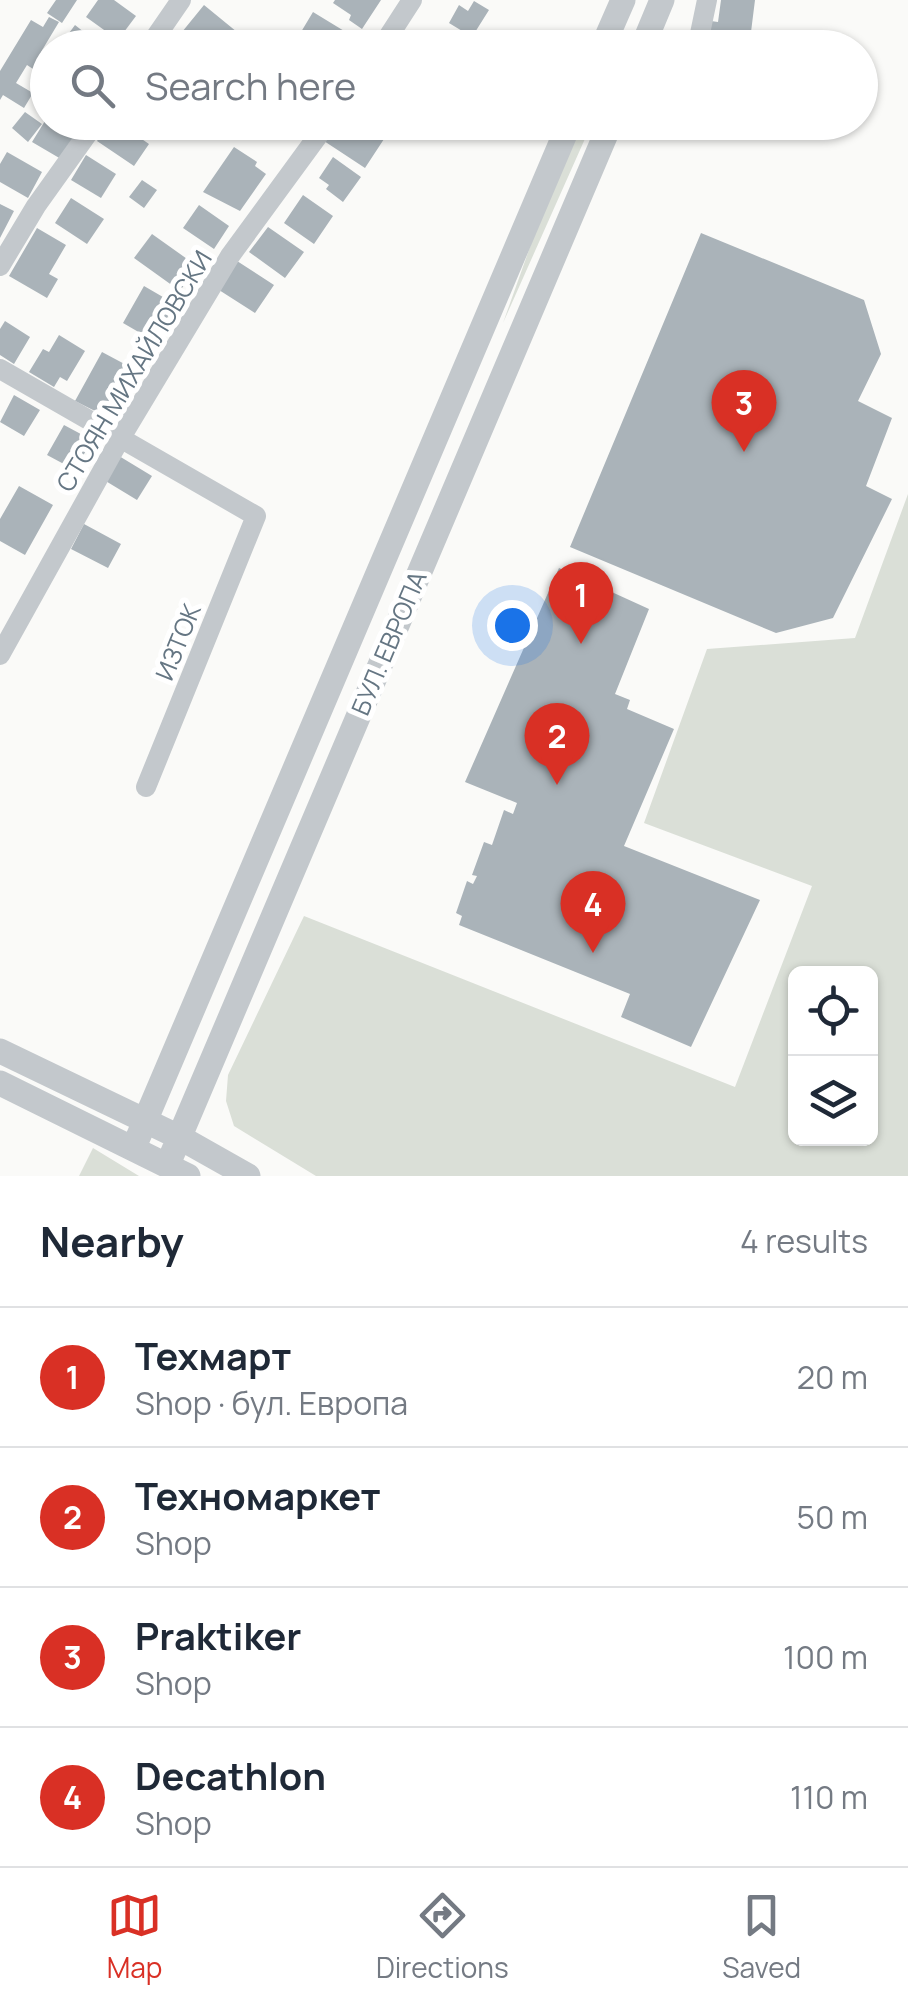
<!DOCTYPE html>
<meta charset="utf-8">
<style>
body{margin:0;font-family:Manrope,sans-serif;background:#f6f6f7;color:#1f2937}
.controls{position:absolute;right:30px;bottom:30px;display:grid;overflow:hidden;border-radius:15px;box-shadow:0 2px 8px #0004}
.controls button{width:90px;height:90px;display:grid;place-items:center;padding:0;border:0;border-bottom:2px solid #e0e1e3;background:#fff;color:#1f2937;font:50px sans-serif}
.you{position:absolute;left:512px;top:625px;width:35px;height:35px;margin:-25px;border:8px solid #fff;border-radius:50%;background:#1a73e8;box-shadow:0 0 0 15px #1a73e833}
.badge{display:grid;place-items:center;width:65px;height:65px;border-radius:50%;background:#d93025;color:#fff;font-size:32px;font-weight:700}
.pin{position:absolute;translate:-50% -82px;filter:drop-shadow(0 2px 5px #0008)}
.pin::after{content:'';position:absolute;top:52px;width:35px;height:30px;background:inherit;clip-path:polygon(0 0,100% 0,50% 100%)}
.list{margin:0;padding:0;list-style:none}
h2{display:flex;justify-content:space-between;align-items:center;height:130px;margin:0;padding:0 40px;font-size:42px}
h2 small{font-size:32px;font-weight:400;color:#747a83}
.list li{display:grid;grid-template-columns:65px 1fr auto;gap:30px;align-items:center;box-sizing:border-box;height:140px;padding:0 40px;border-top:2px solid #e0e1e3}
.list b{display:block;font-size:38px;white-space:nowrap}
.list p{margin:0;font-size:32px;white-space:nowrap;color:#747a83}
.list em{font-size:32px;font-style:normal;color:#747a83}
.icon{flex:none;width:55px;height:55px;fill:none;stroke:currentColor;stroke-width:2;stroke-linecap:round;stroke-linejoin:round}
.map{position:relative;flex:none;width:908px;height:1176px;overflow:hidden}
.search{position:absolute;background:#fff;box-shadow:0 2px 8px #0004;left:30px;right:30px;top:30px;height:110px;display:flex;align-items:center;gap:25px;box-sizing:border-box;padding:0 35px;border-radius:55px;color:#747a83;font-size:38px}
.sheet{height:690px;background:#fff}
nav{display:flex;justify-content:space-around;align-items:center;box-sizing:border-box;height:140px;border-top:2px solid #e0e1e3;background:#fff;font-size:28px;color:#747a83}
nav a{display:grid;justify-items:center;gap:5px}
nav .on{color:#d93025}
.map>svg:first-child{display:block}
.green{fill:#dadfd7;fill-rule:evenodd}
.building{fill:#aab3b9}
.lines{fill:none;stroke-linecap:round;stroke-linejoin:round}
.minor{stroke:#c3c8cc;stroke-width:20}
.tertiary{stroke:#c3c8cc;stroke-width:25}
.labels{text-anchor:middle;stroke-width:10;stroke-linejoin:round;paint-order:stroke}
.street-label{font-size:25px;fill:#657683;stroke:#fff}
</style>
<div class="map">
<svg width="908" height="1176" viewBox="0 0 908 1176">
<rect width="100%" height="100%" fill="#fafaf8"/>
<path class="green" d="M580 123H592L503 323 546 202Z
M908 494V1176H316L234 1126 226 1101 228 1075 304 916 735 1087 812 886 644 823 707 649 855 638ZM796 974H870V1138H796Z
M93 1148 139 1176H79Z"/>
<path class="building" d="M56 0H77L62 23 47 13Z
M98 0H114L136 16 118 40 86 17Z
M335 0H381L362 29 349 20 351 15 333 3Z
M721 0H755L749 48H701L704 20 718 22Z
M474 1 489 10 472 37 449 23 459 5 468 11Z
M204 5 237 32 224 48H201L182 32Z
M313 12 354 37 348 48H304L295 42Z
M49 17 59 22 41 52 46 55 36 71 27 65 16 83 33 93 24 108 3 95 0 100V71L31 20 43 27Z
M75 25 104 48H58Z
M25 112 42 124 28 142 12 128Z
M48 116V122H61L77 132 61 159 32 142Z
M109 122H117L149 144 134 166 97 141Z
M336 122H358L384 139 365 168 324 141Z
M234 147 257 162 255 166 266 174 240 211 203 192Z
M7 152 42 172 28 198 0 182V164Z
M86 155 116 174 101 198 71 180Z
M333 157 361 177 343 202 326 189 329 185 319 178Z
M142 180 157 190 144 208 129 197Z
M303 195 333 216 314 244 284 223Z
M71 198 104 219 87 244 55 223Z
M0 204 14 211 0 238Z
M199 205 229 226 214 249 183 228Z
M268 227 304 252 285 278 249 252Z
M37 228 66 245 49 274 58 279 47 298 9 276Z
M701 233 864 300 881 354 858 401 892 418 866 486 892 499 833 618 776 633 570 547Z
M152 234 197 266 180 291 134 258Z
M237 261 274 285 255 313 219 290Z
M144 286 175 304 154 341 123 323Z
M5 321 30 337 14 364 0 355V329Z
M59 335 85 351 67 381 60 377 54 387 29 372 43 349 49 352Z
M102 352 132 368 105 416 75 401Z
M14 395 40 410 24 436 0 422Z
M64 425 92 440 75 470 47 455Z
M119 456 152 476 137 500 104 480Z
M19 486 53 505 25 555 0 541V519Z
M84 524 121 544 108 568 71 549Z
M559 568 649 609 615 694 630 700 627 709 674 729 624 846 760 900 691 1047 621 1017 630 994 459 925 462 916 456 913 467 881 473 884 477 876 472 875 484 842 492 845 504 810 513 814 517 803 465 782Z"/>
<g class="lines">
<path class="minor" d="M148 48 181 0
M381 48 412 0
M697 48 707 0
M0 266 36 206 96 122
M0 369 256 516 146 787
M0 655 120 439 230 256 328 122"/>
<path class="tertiary" d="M602 48 623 0
M642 48 662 0
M0 1051 179 1137 248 1176
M0 1083 188 1176
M134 1147 570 122
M168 1164 611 122"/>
</g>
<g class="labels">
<g class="street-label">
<text transform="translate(134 371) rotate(-59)" y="9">СТОЯН МИХАЙЛОВСКИ</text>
<text transform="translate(178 642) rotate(-68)" y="9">ИЗТОК</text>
<text transform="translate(389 643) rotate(-67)" y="9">БУЛ. ЕВРОПА</text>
</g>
</g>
</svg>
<div class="controls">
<button><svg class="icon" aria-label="locate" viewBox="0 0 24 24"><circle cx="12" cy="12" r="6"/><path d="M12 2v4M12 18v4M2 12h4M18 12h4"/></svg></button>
<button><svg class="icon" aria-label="layers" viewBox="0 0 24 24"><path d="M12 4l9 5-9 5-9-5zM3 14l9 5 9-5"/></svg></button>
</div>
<div class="you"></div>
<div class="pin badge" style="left:581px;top:644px">1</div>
<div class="pin badge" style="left:557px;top:785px">2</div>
<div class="pin badge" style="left:744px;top:452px">3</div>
<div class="pin badge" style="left:593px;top:953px">4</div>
<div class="search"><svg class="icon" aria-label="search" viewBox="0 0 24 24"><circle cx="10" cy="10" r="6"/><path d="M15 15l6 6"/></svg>Search here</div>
</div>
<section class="sheet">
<h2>Nearby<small>4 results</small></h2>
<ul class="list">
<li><span class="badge">1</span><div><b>Техмарт</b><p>Shop · бул. Европа</p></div><em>20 m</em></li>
<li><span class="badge">2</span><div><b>Техномаркет</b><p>Shop</p></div><em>50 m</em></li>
<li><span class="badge">3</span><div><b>Praktiker</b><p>Shop</p></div><em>100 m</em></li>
<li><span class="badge">4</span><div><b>Decathlon</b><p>Shop</p></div><em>110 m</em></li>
</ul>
</section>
<nav>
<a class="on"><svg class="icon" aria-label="map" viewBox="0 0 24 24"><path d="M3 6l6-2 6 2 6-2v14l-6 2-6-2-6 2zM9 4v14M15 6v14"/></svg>Map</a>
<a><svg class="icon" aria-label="directions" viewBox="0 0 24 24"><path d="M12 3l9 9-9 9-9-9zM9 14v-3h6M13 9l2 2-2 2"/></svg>Directions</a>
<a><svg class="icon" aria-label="saved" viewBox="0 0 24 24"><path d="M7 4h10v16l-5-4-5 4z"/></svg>Saved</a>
</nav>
